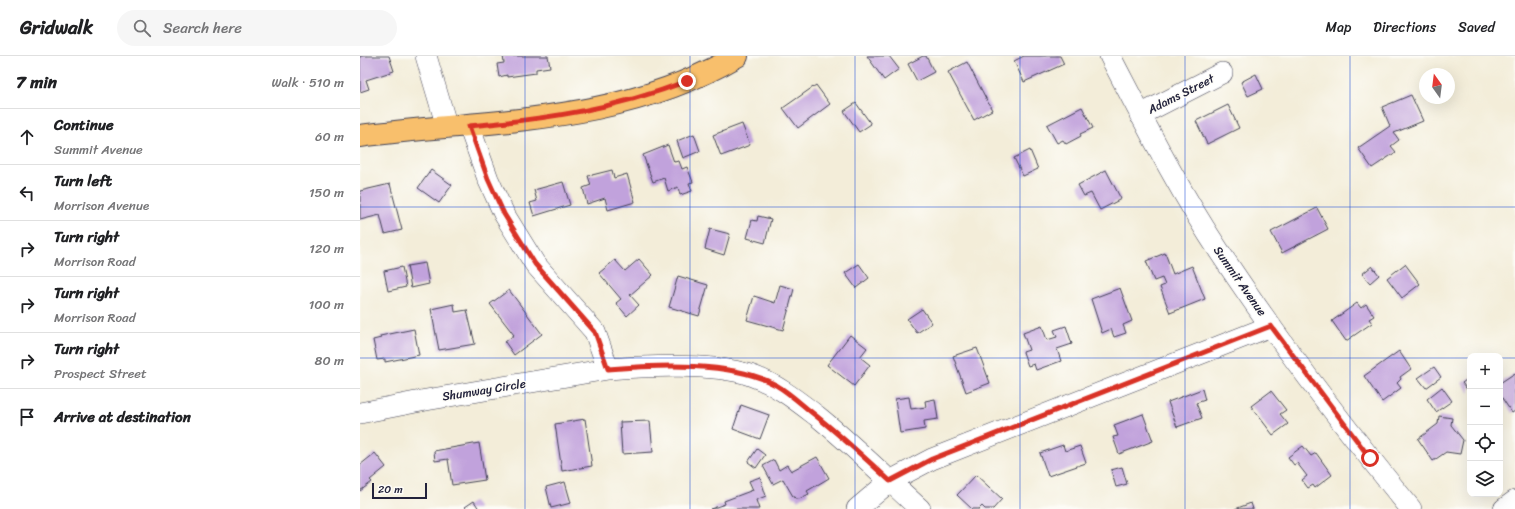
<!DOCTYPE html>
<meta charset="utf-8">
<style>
body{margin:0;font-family:Sriracha,sans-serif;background:#f6f6f6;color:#202124}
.controls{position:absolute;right:12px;bottom:12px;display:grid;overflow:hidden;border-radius:8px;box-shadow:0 4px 16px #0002}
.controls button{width:36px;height:36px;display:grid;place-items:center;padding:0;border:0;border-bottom:1px solid #e0e0e0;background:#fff;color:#202124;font:20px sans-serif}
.compass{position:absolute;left:1059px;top:12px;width:36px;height:36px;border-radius:50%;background:#fff;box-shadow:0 4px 16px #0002;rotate:346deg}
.scale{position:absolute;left:12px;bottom:10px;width:55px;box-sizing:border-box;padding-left:4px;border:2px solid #22223b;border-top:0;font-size:11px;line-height:14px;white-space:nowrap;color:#22223b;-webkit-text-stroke:3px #fdfcf7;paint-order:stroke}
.stop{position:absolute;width:12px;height:12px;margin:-9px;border:3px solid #d93025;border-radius:50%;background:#fff}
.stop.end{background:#d93025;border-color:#fff;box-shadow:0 1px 4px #0008}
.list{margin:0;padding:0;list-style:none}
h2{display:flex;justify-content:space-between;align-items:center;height:52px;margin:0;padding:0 16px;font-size:17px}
h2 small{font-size:13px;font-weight:400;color:#757577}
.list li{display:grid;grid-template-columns:26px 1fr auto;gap:12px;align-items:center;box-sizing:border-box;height:56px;padding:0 16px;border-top:1px solid #e0e0e0}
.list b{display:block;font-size:15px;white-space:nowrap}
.list p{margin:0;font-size:13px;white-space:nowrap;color:#757577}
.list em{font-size:13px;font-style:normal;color:#757577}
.icon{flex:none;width:22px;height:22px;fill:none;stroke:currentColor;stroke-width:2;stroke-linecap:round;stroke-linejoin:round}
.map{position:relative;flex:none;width:1155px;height:453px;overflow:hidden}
header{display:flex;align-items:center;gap:24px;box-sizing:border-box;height:56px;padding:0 20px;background:#fff;border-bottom:1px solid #e0e0e0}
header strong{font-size:19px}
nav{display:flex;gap:22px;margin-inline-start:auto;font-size:14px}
.search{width:280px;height:36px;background:#f6f6f6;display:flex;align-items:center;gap:10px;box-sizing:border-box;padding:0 14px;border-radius:22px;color:#757577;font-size:15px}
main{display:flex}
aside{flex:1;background:#fff}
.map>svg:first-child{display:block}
.building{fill:#c1a2dc}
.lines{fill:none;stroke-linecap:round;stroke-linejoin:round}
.minor-casing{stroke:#414053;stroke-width:22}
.major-casing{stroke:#414053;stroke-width:24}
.minor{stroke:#fff;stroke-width:21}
.major{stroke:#f8bf6c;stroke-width:22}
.route{stroke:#d93025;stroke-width:5}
.grid{fill:none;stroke:#1d4ed8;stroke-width:1;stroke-opacity:0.55}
.labels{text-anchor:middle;stroke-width:3;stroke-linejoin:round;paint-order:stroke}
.street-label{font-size:12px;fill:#22223b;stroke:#fdfcf7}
</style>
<header>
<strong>Gridwalk</strong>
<div class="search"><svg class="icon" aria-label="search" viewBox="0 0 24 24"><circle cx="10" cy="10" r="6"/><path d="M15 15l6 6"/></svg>Search here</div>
<nav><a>Map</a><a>Directions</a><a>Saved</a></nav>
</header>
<main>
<aside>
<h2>7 min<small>Walk · 510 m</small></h2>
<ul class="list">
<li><svg class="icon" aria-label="ahead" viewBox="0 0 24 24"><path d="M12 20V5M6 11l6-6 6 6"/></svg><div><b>Continue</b><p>Summit Avenue</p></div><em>60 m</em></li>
<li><svg class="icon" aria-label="left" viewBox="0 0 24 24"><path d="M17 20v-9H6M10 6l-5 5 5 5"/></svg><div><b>Turn left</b><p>Morrison Avenue</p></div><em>150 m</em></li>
<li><svg class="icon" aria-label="right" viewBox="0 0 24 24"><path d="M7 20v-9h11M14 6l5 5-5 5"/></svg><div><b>Turn right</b><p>Morrison Road</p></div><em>120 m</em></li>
<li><svg class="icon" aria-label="right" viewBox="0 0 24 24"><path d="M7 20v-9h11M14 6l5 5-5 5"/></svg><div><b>Turn right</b><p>Morrison Road</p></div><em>100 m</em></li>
<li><svg class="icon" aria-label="right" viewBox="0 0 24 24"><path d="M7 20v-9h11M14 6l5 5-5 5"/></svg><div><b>Turn right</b><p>Prospect Street</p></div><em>80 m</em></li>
<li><svg class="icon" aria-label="arrive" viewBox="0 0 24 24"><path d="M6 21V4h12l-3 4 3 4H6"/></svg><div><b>Arrive at destination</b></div></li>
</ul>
</aside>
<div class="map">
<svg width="1155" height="453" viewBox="0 0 1155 453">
<rect width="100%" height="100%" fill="#fdfcf7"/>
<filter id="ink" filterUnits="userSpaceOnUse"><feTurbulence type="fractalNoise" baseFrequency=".025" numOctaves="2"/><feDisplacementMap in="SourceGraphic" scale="8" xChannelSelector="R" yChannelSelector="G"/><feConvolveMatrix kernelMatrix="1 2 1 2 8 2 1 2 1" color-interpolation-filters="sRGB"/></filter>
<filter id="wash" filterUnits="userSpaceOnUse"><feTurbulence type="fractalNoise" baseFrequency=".012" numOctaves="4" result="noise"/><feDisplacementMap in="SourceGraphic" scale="16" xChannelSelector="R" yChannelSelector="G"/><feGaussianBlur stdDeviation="0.9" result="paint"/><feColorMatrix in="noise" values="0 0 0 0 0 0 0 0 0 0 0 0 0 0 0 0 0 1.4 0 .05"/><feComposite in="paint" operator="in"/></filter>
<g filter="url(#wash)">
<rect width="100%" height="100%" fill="#f3edd9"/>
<g id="blocks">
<path class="building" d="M0 0H29L34 15 6 24 9 33 0 36Z
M143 0H188L190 11 176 13V17L147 21V19L139 21 137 8 144 7Z
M507 0H529L539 13 524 24Z
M563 0H566L574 16 557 25 548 8Z
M664 0H700L704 8 664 26 654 5Z
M607 6 632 54 614 64 588 16Z
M896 18 903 33 888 40 881 26Z
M456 29 470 48 438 72 423 52Z
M1051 39 1063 65 1034 77 1039 84 1031 90 1036 96 1012 112 998 92 1030 70 1022 51Z
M496 47 511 68 499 76 484 55Z
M868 49 879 72 847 88 836 65Z
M722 51 733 72 720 78 721 80 706 88 703 84 697 87 687 69Z
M382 68 390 89 361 100 353 79Z
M334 78 340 95 323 102 317 85Z
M308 89 314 106 319 105 322 113 327 111 333 126 329 127 332 135 320 139 318 131 308 135 304 122 293 126 283 99Z
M670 94 678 113 663 120 654 102Z
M71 114 92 129 79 147 58 132Z
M252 114 254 122 267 118 275 146 248 154 245 142 227 148 223 132 231 129 228 120Z
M746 114 761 143 740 154 731 137 724 140 718 129Z
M203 126 210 149 174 160 170 147 177 145 174 134Z
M30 128 42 174 25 178 20 159 0 164V135Z
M957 152 968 173 922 197 911 176Z
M398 160 411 163 405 187 387 182 392 164 397 165Z
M350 173 370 178 364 199 345 193Z
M805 197 813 218 832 210 845 243 810 257 800 231 805 229 802 222 794 225 786 205Z
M279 203 293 219 270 239 279 249 267 260 256 247 261 243 239 217 255 204 265 215Z
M65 207 69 228 51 232 47 210Z
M499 208 509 222 496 232 485 217Z
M1045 208 1060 228 1042 242 1027 222Z
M1012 210 1019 219 1010 227 1002 218Z
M42 211 46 231 28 235 24 215Z
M318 220 348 229 339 260 309 251Z
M420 229 434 233 423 274 387 264 394 240 415 247Z
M760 232 772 265 763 269 766 277 754 281 751 273 742 277 731 243Z
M149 234 182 278 154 299 145 286 154 279 130 248Z
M997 247 1001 252 1006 248 1014 260 1009 263 1012 267 986 285 972 265Z
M94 248 95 256 107 254 115 288 79 294 71 253Z
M562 253 572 267 557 277 547 263Z
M682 270 687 284 697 281 694 274 706 270 712 288 697 293 701 305 676 314 674 308 668 310 663 296 669 294 663 277Z
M54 273 59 299 25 306V303L17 304 13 284 21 282 20 280Z
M490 279 507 292 500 301 510 309 494 330 467 309Z
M617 292 630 327 606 336 593 300Z
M1039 295 1051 313 1040 321 1041 323 1037 327 1041 332 1022 346 1004 320Z
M1074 311 1081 321 1066 332 1058 322Z
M1155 317V355L1152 357 1140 339V327Z
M1110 321V337L1102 327Z
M1082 331 1092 345 1076 356 1067 343Z
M842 333 845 344 836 347 842 362 817 371 808 346Z
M911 335 926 354 920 358 928 368 913 379 891 350Z
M549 341 551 353 566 351 565 345 575 343 578 363 564 365 565 373 540 377 535 343Z
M381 349 409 359 400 383 373 373Z
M783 358 793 385 759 398 753 381 758 380 754 369Z
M1079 360 1092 362 1091 369 1103 384 1100 398 1086 396 1073 405 1058 383 1078 368Z
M225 363 232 410 202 415 195 368Z
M290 365 293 396 262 398 260 366Z
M119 387 125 424 92 429 88 403 75 405 74 395Z
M703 389 705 395 720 390 726 407 688 420 680 397Z
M943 390 951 400 956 397 972 419 955 432 953 429 948 432 942 424 947 420 937 407 934 409 928 401Z
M397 393 405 399 396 412 388 406Z
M15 397 26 411 10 424 12 426 0 435V409Z
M457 401 469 422 447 435 449 438 437 444 435 441 434 442 423 423 413 428 403 410 414 404 419 414 427 409 431 415Z
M762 411 767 428 756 431 751 414Z
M616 419 642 443 633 453H625L622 450 619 453H612L597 439Z
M400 421 406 440 396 444 399 453H350L365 448 364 445 393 434 389 425Z
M205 426 211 447 191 452 186 431Z
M114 445 119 453H107L105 451Z
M891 447 893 453H875Z"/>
</g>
</g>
<g filter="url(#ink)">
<use href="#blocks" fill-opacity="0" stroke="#414053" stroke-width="1"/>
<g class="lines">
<defs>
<path id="minor" d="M66 0 87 71
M750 0C785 67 819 135 861 198 919 286 984 371 1051 453
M780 59 862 17
M109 70 128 123 144 158 175 208 235 276 248 313C286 310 354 307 390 319 416 328 435 343 457 360 493 389 526 422 560 453
M0 357 66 344 248 313
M497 453 530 425 572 403 911 270
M1144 453 1155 445"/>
<path id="major" d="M0 80C130 63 260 69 377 0"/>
</defs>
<use href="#minor" class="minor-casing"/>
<use href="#major" class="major-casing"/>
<use href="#minor" class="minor"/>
<use href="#major" class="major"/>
</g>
</g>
<g class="lines" filter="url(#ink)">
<path class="route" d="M327 25C255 53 186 63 109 70L128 123 144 158 175 208 235 276 248 313C296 309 373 305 416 329 428 336 439 346 450 355 478 377 504 401 530 425L572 403 911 270 1010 402"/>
</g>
<path class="grid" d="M165 0V453M330 0V453M495 0V453M660 0V453M825 0V453M990 0V453M0 151H1155M0 302H1110M1140 302H1155"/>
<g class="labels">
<g class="street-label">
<text transform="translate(821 38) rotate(-27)" y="4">Adams Street</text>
<text transform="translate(880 225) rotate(55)" y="4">Summit Avenue</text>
<text transform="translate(124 334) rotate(-9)" y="4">Shumway Circle</text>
</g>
</g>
</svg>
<div class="controls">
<button>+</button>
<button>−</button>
<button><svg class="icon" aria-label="locate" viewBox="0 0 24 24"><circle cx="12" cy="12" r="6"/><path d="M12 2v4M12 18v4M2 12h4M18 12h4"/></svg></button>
<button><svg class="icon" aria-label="layers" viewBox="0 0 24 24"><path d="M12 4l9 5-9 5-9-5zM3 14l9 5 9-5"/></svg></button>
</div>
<svg class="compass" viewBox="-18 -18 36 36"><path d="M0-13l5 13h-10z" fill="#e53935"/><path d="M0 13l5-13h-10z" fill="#757577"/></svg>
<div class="scale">20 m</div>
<div class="stop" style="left:1010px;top:402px"></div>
<div class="stop end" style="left:327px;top:25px"></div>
</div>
</main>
